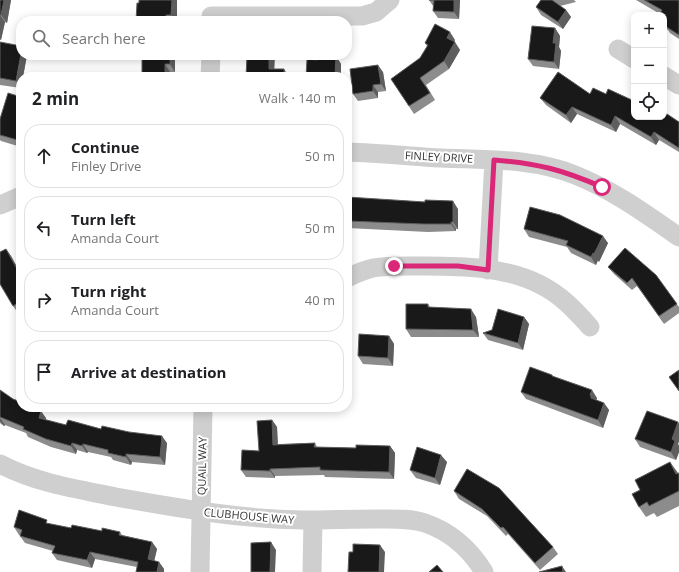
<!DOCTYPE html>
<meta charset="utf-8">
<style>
body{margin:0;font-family:"Open Sans",sans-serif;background:#f2f2f2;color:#202124}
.controls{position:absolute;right:12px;top:12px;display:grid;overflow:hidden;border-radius:8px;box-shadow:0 2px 10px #0003}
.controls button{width:36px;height:36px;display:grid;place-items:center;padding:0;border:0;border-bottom:1px solid #e0e0e0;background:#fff;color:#202124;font:20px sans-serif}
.stop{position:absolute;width:12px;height:12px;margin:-9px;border:3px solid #db2777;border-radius:50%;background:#fff}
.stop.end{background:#db2777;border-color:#fff;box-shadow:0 1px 4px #0008}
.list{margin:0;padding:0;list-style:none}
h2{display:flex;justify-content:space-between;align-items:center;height:52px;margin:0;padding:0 16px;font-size:17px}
h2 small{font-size:13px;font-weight:400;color:#757577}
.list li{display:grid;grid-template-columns:26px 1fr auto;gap:12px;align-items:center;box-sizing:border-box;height:64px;margin:0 8px 8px;padding:0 8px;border:1px solid #e0e0e0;border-radius:16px}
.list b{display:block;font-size:15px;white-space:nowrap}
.list p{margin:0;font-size:13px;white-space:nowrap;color:#757577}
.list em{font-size:13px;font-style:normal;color:#757577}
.icon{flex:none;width:22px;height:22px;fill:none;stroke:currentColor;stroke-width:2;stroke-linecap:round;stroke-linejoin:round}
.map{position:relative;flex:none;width:679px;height:572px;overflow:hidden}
.search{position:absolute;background:#fff;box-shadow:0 2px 10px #0003;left:16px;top:16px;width:336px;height:44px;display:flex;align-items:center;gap:10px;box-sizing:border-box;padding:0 14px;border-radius:16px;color:#757577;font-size:15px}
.panel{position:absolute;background:#fff;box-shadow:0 2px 10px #0003;left:16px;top:72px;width:336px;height:340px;border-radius:16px}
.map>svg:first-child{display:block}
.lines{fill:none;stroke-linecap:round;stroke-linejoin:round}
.minor{stroke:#cfcfcf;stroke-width:19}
.wall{fill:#8c8c8c}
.shaded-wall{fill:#5e5e5e}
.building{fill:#191919;stroke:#5e5e5e}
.route{stroke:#db2777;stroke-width:5}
.labels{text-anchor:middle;stroke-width:4;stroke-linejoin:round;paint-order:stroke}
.street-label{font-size:11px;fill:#323232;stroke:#fff}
</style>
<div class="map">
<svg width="679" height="572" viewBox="0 0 679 572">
<rect width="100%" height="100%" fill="#fff"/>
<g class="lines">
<path class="minor" d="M211 16H362L376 12 390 0
M618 49 634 59
M664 76 679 85
M210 77 211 55
M347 152C378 153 409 156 441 158 486 160 533 158 575 175 613 190 646 214 679 237
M0 205 21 196
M488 270 494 160
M347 278C355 274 364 270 373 268 390 265 407 266 425 266 462 266 505 267 539 284 560 294 575 310 590 327
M0 464C36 483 77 489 116 497 178 508 239 519 302 520 327 520 352 519 377 519 393 519 410 518 425 523 451 532 470 549 484 572
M200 572 203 407
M312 572 313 520"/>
</g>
<path class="wall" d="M0 0H11L7 23 5 22 1 40H0Z
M177 0V21H136L139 3Z
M429 0H460L459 19 438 18 433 11V6Z
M541 0H574L576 2 560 6 566 10 571 17 563 29 541 15 536 7Z
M636 0H679V39L670 33 668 30 664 28V15L660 14Z
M555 28 560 36 559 47 561 51 559 69 533 66 528 59Z
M455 40 454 42 460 50 449 69 426 85 435 100 414 114 391 79 420 58 427 46 425 43Z
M0 42 27 55 23 77H21V88L0 85Z
M336 56 341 64V77H306L317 60Z
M175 57V72H170V77H143L142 75Z
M383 72 386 91 378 92V98L358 101 353 94Z
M590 94H606L634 101 679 122V152L659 140 656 145 620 124 616 132 577 114 571 123 546 105 540 98Z
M21 97V147L1 141 0 140V119Z
M347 197 458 209V229H456V231L428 232 347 228Z
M524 229 608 243 599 262 598 260 596 265 571 253 567 247 529 237Z
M6 249 11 256 18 269 21 271V311L18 313 13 306Z
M608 267 656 275 679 307V313L664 324 637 286 632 290 614 274Z
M428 304 430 307 476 317 479 337H411L406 329Z
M524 317 529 324 523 350 488 340 483 333Z
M389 336 394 344 393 366 363 364 358 356Z
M552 375 554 377 597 398 596 400 604 403 609 410 603 428 526 399 521 392Z
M0 390 13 399 46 418V420L66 425 101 429 167 443 165 465 132 462 131 465 113 460 111 457 88 452 87 453 77 450 76 454 51 447 28 437 26 433 5 425 4 426 0 423Z
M272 420 277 427 278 444 315 443 317 447 356 448 390 446 395 453 394 479 325 477 324 475 275 476V478L246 477 241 470 259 451Z
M678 422 679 424V441L678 444 679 446V452L676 460 640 447 635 439Z
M447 462 440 485 416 478 410 470Z
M679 473V506L657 517 654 513 646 517 639 507Z
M454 491 553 547 558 554 540 570 508 534 506 536 487 516 459 499Z
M50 524 71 528 102 531 120 532 122 535 152 542 157 549 154 561 159 562 164 569 137 567 95 559 92 568 57 560 52 553 53 551 25 543 20 536V535H19L14 527Z"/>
<path class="shaded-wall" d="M4 0H11L7 23 1 15Z
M172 0H177V21H176L171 15Z
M454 0H460L459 19 454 12Z
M566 10 571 17 563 29 558 22Z
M0 15 5 22 1 40 0 38Z
M166 15 170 21H166Z
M555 28 560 36 559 47 561 51 559 69 554 62 553 43Z
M450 32 455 40 452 45 447 38Z
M455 42 460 50 449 69 444 61Z
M21 55H27L23 77H21V88L16 81Z
M169 55H174L175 57V72L170 64Z
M269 55H275L274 77 269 69Z
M336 56 341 64V77H336L335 76Z
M165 64 170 72V77H166L165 76Z
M378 65 383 72 386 91 381 84Z
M284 69 289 77H284Z
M373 85 378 92V98L373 91Z
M572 107 577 114 571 123 566 115Z
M615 116 620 124 616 132 611 125Z
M654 132 659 140 656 145 651 137Z
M453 201 458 209V229L453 222Z
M451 222 456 229V231L451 224Z
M603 236 608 243 599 262 594 254Z
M6 249 11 256 21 274 17 269Z
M593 253 598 260 596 265 591 257Z
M471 309 476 317 479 337 473 330Z
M524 317 529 324 523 350 518 343Z
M389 336 394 344 393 366 388 358Z
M592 390 597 398 596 402 591 398 590 395Z
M604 403 609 410 603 428 598 420Z
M41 411 46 418 44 425 39 418Z
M0 418 5 425 4 426 0 421Z
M272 420 277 427 278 452 273 445Z
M678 422 679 424V441L678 444 679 446V452L676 460 671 452 672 439Z
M162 436 167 443 165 465 160 457Z
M72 443 77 450 76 454 71 446Z
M83 444 88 452 87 453 82 446Z
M390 446 395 453 394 479 389 472Z
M126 454 132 462 131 465 126 457Z
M441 455 447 462 440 485 435 478Z
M670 462 678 473 679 476 676 474Z
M270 469 275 476V478L270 471Z
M152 542 157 549 153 566 148 559Z
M271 542 276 550 275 572H270Z
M380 545 385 552 384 572H379Z
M90 552 95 559 92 568 87 560Z
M159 562 164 569V572H157Z
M562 566 566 572H563Z"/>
<path class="building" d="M0 0H4L1 15H0Z
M139 0H172L171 15H166V21H136L137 3H139Z
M429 0H454V12L433 11 434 0Z
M541 0H552L566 10 558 22 536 7Z
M644 0H679V35L665 26 666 24 664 23V15H659L662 10Z
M435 24 450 32 447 38 455 42 444 61 420 78 430 93 409 106 391 79 420 58 428 45 425 43Z
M532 26 555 28 553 43H556L554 62 528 59Z
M0 42 21 46V54L16 81 0 78Z
M142 55H170V64H165V76L142 75Z
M247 55H269V69H284V77H246Z
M317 56H336L335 76 328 75V77H306L307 59 317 60Z
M378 65 381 84 373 85V91L353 94 350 69Z
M558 72 590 94 593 88 606 94 608 89 634 101V117H664V112L679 122V148L654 132 651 137 615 116 611 125 572 107 566 115 540 98Z
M8 93 21 97V141L0 135V119Z
M347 197 425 202V200L453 201V222H451V224H423L347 221Z
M530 207 560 215 603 236 594 254 593 253 591 257 566 245 568 241 524 229Z
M625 248 656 275 677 304 659 316 632 278 627 283 608 267Z
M6 249 17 269 19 268 21 272V301L13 306 0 284V252Z
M406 304H428V307L471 309 473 330 406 329Z
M498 309 524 317 518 343 483 333 492 330Z
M359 334 389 336 388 358 358 356Z
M530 367 552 375V376L592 390 590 395 591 396V398L604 403 598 420 521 392Z
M679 370V391L669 377Z
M0 390 13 399 21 402V407H32L41 411 39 418 66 425 68 420 101 429 102 426 129 432 162 436 160 457 126 454V457L108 453V450L83 444 82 446 72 443 71 446 46 439 23 429 24 427 0 417Z
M647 411 678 422 672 439 675 441 671 452 635 439Z
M272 420 273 445 315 443 314 447 356 448V445L390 446 389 472 320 470V467L270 469V471L241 470 242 450 259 451 257 421Z
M417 447 441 455 435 478 410 470Z
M670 462 676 474 679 473V491L649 506 647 502 639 507 632 494 640 490 635 480Z
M467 469 499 488 553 547 535 563 503 527 501 528 482 509 454 491Z
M19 510 47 520 46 523 71 528 72 525 102 531V528L120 532 119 535 152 542 148 559 159 562 157 572H136L138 562 90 552 87 560 52 553 55 546 20 536 22 530 14 527Z
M271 542 270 572H251V543Z
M353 544 380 545 379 572H348L349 552H353Z
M437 565 443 572H429Z
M562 566 563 572H539Z"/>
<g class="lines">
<path class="route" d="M394 266H458L488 270 494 160C537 163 563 170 602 187"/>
</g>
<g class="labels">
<g class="street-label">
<text transform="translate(439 157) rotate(3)" y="4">FINLEY DRIVE</text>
<text transform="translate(202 466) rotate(-89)" y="4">QUAIL WAY</text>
<text transform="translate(249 516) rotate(5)" y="4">CLUBHOUSE WAY</text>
</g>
</g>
</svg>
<div class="controls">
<button>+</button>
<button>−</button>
<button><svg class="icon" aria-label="locate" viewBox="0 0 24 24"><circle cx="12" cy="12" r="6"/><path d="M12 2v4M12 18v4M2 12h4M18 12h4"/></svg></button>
</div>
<div class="stop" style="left:602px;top:187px"></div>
<div class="stop end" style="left:394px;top:266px"></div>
<div class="search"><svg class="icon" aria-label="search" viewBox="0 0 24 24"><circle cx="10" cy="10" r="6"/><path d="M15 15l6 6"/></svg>Search here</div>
<section class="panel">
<h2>2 min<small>Walk · 140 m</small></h2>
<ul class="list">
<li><svg class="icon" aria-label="ahead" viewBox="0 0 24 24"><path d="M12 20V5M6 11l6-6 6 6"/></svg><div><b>Continue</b><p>Finley Drive</p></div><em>50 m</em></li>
<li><svg class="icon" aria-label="left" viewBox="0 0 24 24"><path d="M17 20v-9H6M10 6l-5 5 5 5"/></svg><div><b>Turn left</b><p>Amanda Court</p></div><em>50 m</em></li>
<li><svg class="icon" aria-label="right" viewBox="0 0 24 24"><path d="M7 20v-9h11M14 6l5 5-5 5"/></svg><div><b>Turn right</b><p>Amanda Court</p></div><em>40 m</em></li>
<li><svg class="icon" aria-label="arrive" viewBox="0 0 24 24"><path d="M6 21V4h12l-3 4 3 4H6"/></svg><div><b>Arrive at destination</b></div></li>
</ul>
</section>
</div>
